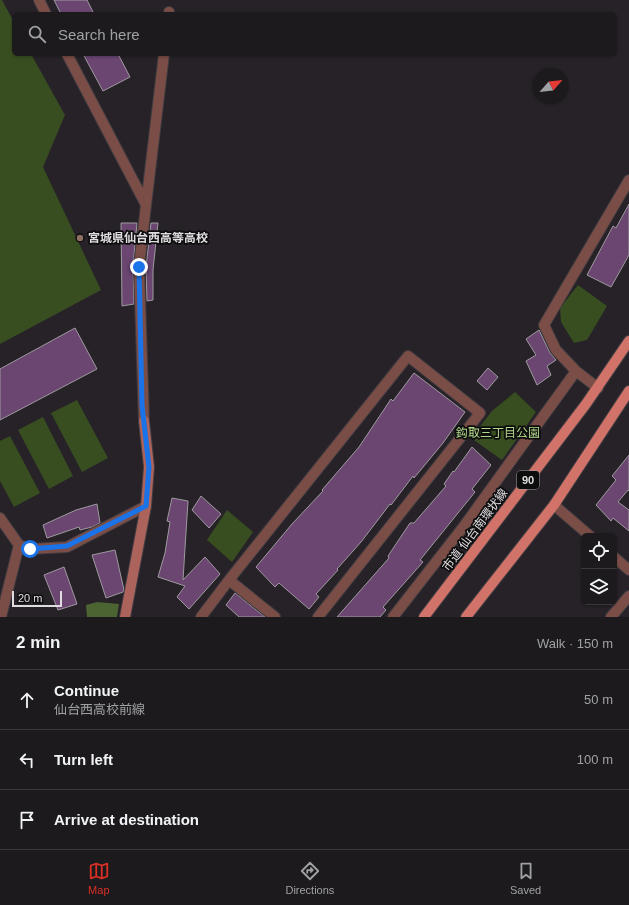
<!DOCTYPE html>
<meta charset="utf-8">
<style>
body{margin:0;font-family:Arial,"Noto Sans JP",sans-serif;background:#29272a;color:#f1f3f6}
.controls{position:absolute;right:12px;bottom:12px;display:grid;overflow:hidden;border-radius:6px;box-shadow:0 1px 3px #0004}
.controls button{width:36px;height:36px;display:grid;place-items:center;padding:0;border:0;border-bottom:1px solid #3a383b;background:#1c1a1d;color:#f1f3f6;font:20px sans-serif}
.compass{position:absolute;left:533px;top:68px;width:36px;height:36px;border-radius:50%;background:#1c1a1d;box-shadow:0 1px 3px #0004;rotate:63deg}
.scale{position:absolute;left:12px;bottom:10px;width:50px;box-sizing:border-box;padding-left:4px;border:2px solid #e0dde0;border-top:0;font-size:11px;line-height:14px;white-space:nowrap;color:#e0dde0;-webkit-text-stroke:3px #0e0d0e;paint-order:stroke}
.stop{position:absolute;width:12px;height:12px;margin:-9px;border:3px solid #1a73e8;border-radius:50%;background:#fff}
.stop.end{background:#1a73e8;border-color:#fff;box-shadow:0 1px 4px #0008}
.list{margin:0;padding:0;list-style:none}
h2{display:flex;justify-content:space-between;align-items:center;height:52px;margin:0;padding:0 16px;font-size:17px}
h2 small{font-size:13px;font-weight:400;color:#a0a1a4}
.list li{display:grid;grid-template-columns:26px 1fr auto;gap:12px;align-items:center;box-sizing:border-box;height:60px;padding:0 16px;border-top:1px solid #3a383b}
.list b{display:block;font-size:15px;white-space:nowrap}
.list p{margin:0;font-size:13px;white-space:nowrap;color:#a0a1a4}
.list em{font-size:13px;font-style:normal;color:#a0a1a4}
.icon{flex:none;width:22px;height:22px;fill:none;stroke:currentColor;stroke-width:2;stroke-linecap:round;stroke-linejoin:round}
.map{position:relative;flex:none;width:629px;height:617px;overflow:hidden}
.search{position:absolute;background:#1c1a1d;box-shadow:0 1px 3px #0004;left:12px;right:12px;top:12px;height:44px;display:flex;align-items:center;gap:10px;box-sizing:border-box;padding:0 14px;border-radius:6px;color:#a0a1a4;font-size:15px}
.sheet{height:232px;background:#1c1a1d}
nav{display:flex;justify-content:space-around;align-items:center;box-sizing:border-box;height:56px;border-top:1px solid #3a383b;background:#1c1a1d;font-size:11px;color:#a0a1a4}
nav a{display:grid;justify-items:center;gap:2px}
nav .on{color:#d93025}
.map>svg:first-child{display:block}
.green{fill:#384e21}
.forest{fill:#4c6432}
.building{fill:#6a4671;stroke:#9e9a9f}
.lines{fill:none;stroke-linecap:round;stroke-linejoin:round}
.lane-casing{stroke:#403c41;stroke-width:12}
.street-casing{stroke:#403c41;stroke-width:12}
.secondary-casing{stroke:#403c41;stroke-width:12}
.primary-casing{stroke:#403c41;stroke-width:12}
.lane{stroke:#7b4d47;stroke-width:10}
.street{stroke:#7b4d47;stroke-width:10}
.secondary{stroke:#ab635b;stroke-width:10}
.primary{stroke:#d17369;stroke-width:10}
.route{stroke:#1a73e8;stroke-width:5}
.education-dot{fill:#8d6e63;stroke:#0e0d0e;stroke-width:1.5}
.labels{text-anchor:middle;stroke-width:3.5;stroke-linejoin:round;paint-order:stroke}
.shield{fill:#0e0d0e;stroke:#a19fa1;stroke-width:1}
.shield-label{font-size:11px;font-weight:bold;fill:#e0dde0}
.poi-label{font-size:12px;font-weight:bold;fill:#e0dde0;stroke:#0e0d0e;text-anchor:start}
.park-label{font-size:12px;fill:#b1d78a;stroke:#0e0d0e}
.street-label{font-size:12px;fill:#e0dde0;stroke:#0e0d0e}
</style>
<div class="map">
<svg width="629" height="617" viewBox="0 0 629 617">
<rect width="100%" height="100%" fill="#262227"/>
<path class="green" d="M0 0H2L14 22V54H31L65 115 43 167 101 290 0 344Z
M578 285 607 306 587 340 574 343 561 322 560 308Z
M515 392 536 412 502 460 471 438 492 411Z
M77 400 108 458 82 472 51 413Z
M43 417 73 476 49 489 18 430Z
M10 436 40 493 14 507 0 481V441Z
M227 510 253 532 232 562 207 540Z"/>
<path class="forest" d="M97 602 119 604 117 617H87L86 605Z"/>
<path class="building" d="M54 0H87L94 14H61Z
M83 54H118L130 77 103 91Z
M629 204V255L611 287 587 275 613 226 616 228Z
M121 223H137L133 266 134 304 122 306Z
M151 223H158L153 270V300L147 301 146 267Z
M75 328 97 369 0 420V369Z
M539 330 550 353 556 360 547 366 551 375 537 385 526 361 536 355 526 339Z
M488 368 498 377 487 390 477 381Z
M414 373 465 412 443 443 414 478 413 476 391 505 390 504 361 542 337 569 338 570 316 594 319 597 309 609 279 583 275 587 256 567 292 524 323 491 322 490 359 447 391 399 393 401Z
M472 447 491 465 472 489 475 492 420 560 423 562 383 607 386 610 380 617H337L389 558 388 556 410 523H414L446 486 444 484 453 471 454 472Z
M629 455V491L628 490 618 502 629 510V531L613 518 611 521 596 505 616 480 612 476Z
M201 496 221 514 209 528 192 510Z
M172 498 188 501 183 580 205 557 220 574 189 609 177 597 185 586 158 577 165 553 170 522 167 521Z
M97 504 100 523 92 527 80 530 79 527 47 538 43 525 76 510Z
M115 550 124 590 123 592 106 598 92 555Z
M64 567 77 604 58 610 44 575Z
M235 593 265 617H239L226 605Z"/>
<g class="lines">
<defs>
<path id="lane" d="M39 0 46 14
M169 14V12
M67 54 146 205 139 267 144 421
M146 205 164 54"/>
<path id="street" d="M598 388 576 371 556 350 544 325 629 180
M554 505 590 536
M0 518 19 545 30 549 67 547 146 506
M614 557 629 570
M1 617 19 545
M201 617 229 580
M275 617 229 580 408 356 480 413 318 617
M393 617 464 526 576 371
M611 617 629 596"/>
<path id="secondary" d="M125 617 146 506 149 467 144 421"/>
<path id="primary" d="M424 617 586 404 629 341
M466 617 554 505 629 391"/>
</defs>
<use href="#lane" class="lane-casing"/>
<use href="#street" class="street-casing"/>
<use href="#secondary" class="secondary-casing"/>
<use href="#primary" class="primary-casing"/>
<use href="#lane" class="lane"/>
<use href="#street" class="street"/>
<use href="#secondary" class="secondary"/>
<use href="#primary" class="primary"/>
</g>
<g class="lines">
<path class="route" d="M30 549 67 546 146 506 149 467 142 405 139 267"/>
</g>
<circle class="education-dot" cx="80" cy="238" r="4"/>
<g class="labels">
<rect class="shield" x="517" y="471" width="22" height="18" rx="3"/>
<g class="shield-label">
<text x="528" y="484">90</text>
</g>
<g class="poi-label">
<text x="88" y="242">宮城県仙台西高等高校</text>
</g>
<g class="park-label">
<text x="498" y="437">鈎取三丁目公園</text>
</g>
<g class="street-label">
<text transform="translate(475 530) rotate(-53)" y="4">市道 仙台南環状線</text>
</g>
</g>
</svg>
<div class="controls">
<button><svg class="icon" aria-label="locate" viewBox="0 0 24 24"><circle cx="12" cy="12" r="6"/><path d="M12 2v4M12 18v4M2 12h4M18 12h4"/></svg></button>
<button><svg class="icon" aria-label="layers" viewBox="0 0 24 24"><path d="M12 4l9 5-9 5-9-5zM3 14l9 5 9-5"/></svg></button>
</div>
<svg class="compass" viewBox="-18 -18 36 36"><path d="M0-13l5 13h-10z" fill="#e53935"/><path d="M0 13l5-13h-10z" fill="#a0a1a4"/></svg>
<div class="scale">20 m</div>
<div class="stop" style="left:30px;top:549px"></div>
<div class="stop end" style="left:139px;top:267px"></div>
<div class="search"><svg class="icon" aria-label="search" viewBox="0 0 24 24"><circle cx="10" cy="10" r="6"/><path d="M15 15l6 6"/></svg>Search here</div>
</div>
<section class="sheet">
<h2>2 min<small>Walk · 150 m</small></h2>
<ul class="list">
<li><svg class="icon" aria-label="ahead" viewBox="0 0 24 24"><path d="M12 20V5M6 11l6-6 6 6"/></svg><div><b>Continue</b><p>仙台西高校前線</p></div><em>50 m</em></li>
<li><svg class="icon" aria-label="left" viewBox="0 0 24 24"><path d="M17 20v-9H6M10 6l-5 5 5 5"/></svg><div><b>Turn left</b></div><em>100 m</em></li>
<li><svg class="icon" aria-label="arrive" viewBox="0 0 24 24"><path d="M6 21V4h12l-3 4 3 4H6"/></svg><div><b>Arrive at destination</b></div></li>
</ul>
</section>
<nav>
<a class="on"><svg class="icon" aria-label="map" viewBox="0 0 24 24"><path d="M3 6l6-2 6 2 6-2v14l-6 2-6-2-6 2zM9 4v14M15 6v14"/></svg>Map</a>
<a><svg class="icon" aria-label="directions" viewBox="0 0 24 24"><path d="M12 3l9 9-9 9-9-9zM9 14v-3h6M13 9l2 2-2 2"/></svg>Directions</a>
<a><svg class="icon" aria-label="saved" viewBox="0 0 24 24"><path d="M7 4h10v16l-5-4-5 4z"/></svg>Saved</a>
</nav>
